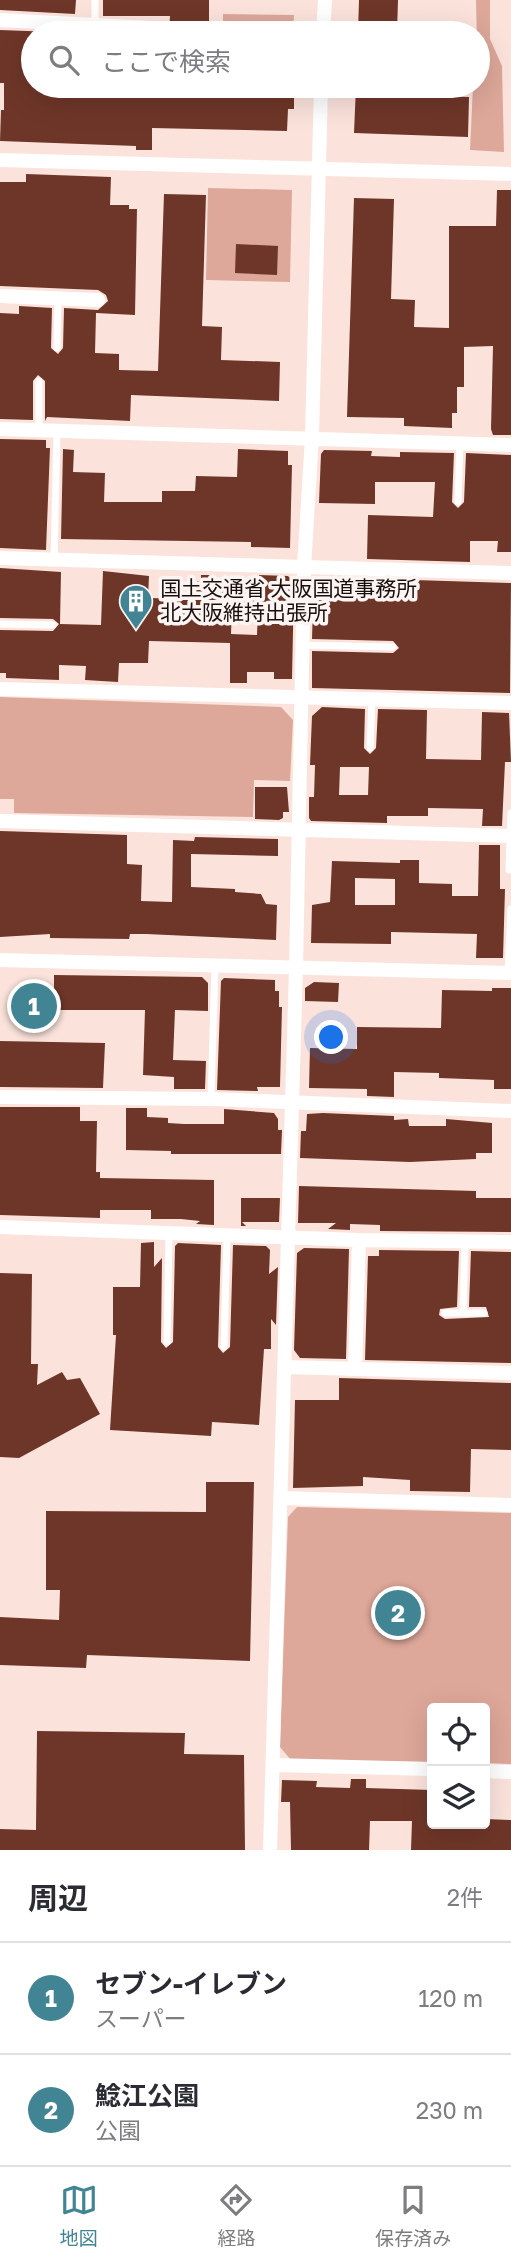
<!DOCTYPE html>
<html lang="ja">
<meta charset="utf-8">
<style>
body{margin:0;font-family:"Golos Text","Noto Sans JP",sans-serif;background:#f2f2f3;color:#2b2b33}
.controls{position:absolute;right:21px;bottom:21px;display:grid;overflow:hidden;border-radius:7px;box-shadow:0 7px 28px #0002}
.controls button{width:63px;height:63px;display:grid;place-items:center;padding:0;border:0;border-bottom:2px solid #e1e1e2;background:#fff;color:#2b2b33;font:35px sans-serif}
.you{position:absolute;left:332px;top:1038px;width:24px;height:24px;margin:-18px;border:5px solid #fff;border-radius:50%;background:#1a73e8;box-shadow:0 0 0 10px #1a73e833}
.badge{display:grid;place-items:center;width:46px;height:46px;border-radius:50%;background:#418494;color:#fff;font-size:23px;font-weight:700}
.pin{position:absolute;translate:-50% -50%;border:4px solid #fff;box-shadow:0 2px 7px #0006}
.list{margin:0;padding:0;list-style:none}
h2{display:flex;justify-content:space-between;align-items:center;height:91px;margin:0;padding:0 28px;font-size:30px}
h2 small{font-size:23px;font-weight:400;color:#7c7c81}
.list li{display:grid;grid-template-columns:46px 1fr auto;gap:21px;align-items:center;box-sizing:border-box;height:112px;padding:0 28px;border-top:2px solid #e1e1e2}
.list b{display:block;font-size:26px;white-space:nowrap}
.list p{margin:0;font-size:23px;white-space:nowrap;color:#7c7c81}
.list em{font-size:23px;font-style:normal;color:#7c7c81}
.icon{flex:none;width:38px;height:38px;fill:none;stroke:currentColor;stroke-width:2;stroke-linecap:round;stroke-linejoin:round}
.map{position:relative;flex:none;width:511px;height:1850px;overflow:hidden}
.search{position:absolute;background:#fff;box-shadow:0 7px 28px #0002;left:21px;right:21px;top:21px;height:77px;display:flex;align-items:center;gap:18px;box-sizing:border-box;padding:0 24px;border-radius:38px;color:#7c7c81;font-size:26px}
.sheet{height:315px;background:#fff}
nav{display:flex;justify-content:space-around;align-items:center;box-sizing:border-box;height:98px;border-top:2px solid #e1e1e2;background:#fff;font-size:19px;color:#7c7c81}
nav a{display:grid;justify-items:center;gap:4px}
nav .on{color:#418494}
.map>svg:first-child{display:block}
.green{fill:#dda799}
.building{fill:#6e3628;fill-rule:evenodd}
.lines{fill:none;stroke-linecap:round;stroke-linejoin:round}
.lane{stroke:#fff;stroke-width:7}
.street{stroke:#fff;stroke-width:14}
.labels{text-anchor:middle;stroke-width:7;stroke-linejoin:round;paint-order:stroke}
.poi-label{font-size:21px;fill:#180e0b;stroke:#fbf4f3;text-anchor:start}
</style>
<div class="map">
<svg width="511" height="1850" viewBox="0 0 511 1850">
<rect width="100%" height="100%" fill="#fbe3dc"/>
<path class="green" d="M476 0H490V39L502 66 504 152 470 150 473 86H478Z
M223 14 294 15 293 33H223Z
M208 188 292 190 290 282 206 280Z
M0 697 281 707 293 720 290 781 254 780 253 817 14 813V799H0Z
M297 1507 511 1513V1764L485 1763V1708H432V1762L291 1760 280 1747 288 1517Z"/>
<path class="building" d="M0 0H76L75 14 0 10Z
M103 0H209V33H169L170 16H103Z
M359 0H398L397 33H358Z
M0 30 54 32 33 33V86H54V91L106 93V86H121L120 97H168V86H206V92L294 94V109H288L287 131 152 128V150H136V146L0 141 1 110H4V83H0Z
M356 86H394V95L469 97 468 137 354 133Z
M26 174 111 177 110 205H129V209H137L135 315 96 313 95 353 119 354V370L158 371 164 194 206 195 202 326 222 327 221 360 280 362 279 401 131 395 130 421 47 417 45 421V381L38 375 33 381V420L0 419V313L19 314V306L52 308 51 348 58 354 63 348 64 308 98 310 108 301 106 295 98 290 0 286V182H26Z
M497 190H511V435H493L491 429 493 346 464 347V387H457V413H452V428L404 426V418L347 417 354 198 394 199 391 299 415 300 414 327 449 328V226H496Z
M236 244 278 246 277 275 235 273Z
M0 439 46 440V448H50L46 550 0 548Z
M63 449 74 450 73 472 105 473 104 502H162V491H195L196 476 237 477 238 449 288 451V465H292L290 548 251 547V542L61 539Z
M324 450 372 451 371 456 400 457V452L454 453 452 502 458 508 464 502 466 453 511 455V552H497L498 541H470V562L367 559 368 515 433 517 435 482H375V504L319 503 321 454Z
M0 568 61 572 60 624 101 625 103 571 149 576 148 598 196 599 197 581 201 582V575H214V584L240 585V581H259V575L288 576 294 583 292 679H274V672H247V683H230V643L149 641 148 663H119L118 682 85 680 86 666 59 665V680L6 678V673H0V630L53 631 59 624 53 619 0 618ZM232 606 258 607 257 635 231 634Z
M318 577 511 583 510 693 312 688V651L393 653 399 648 393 641 312 639 313 605 317 610Z
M322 707 365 709 364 748 370 754 376 748 378 709 427 710 426 759 481 760 482 712 509 713 511 762H505L502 826H482L483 809 428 808V816H387V823L311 821 309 818V797H314L315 765H310L312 716ZM340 767H369L368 795H339Z
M255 787H287L289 812H283V818L279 820 255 819Z
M0 831 127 835V864L142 865 141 901 172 902 173 840 194 841 195 837 278 839V856L191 854V887L235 889V892L261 894 266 904 277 905 276 940 146 934H130L129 939 50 938V934L0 937Z
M479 845H500V889H505L503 958H476L477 934 391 932V944L311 943 312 905 330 902 332 861 400 863V860H419V883L452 884V896H478ZM355 878 395 879V905H355Z
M54 975 202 977 208 983V1011L175 1010 173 1060 206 1061 205 1089H174V1077L143 1075 145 1010H54Z
M224 978 275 980V991H279V1007H282L280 1087H257L258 1091 217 1090 221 981Z
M314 982 339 983 338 1002 305 1001V988Z
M492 988H511V1089H494V1080L439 1078V1073L394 1072V1097L367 1096V1089L309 1088 310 1048 357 1049V1027L441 1028 442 990 492 991Z
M0 1041 105 1043 103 1088 0 1087Z
M0 1107H80V1121H97L96 1172H100V1178L214 1180V1225L196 1224 200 1221 181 1219H151V1210H100V1218L0 1215Z
M126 1108H147V1117L168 1118V1123L184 1124H224V1109L274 1113 278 1119V1130H282L281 1154H171V1151L126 1150Z
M323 1113 394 1116V1120L408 1119 409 1126H446V1119L492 1123V1153H476V1159L410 1162 300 1158 301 1131H306L307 1114Z
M299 1186 476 1191V1198H511V1232L380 1231V1225L350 1224V1230L328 1229 336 1223H298Z
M241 1198H280L279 1222H242L246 1226H241Z
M154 1242V1267L162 1258 161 1342 166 1348 173 1342 175 1246 178 1243 221 1245 218 1347 223 1353 230 1347 233 1245 266 1246 270 1250 269 1274 278 1267 276 1325 271 1319V1349H264L259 1425 212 1422 211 1436 110 1430 116 1335H113V1287H140L141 1243Z
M304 1248 349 1249 346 1359 300 1358 294 1350 297 1253Z
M379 1250 459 1251 457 1307 440 1309 439 1315 445 1319 489 1317 486 1307H469L471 1251 511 1252V1363L365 1360 368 1256H379Z
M0 1273 32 1274 31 1364H38L37 1385 62 1372 67 1380 80 1378 100 1414 19 1458 0 1457Z
M339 1378 511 1383V1450L471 1449 470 1492 410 1491V1480L363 1477V1486L293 1488 295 1400H339Z
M206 1482H254L250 1661 87 1655 86 1668 0 1665V1617L59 1620 60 1590H46V1511L206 1512Z
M37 1731 185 1733 184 1754 244 1755 245 1850H0V1829L36 1830Z
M351 1779H366V1788L432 1790V1824H485V1819L511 1820V1850H411L412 1821H370L369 1850H291L290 1802H281L282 1780 317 1781 316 1787 350 1788Z"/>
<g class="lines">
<path class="lane" d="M95 25V0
M57 348 58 299
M39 430V381
M458 502 460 443
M54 560 57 431
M0 624 53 625
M303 645 393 647
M370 748 372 699
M509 870 511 813
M508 972 511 909
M211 1099 215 965
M465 1242 463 1313H484
M445 1313H463
M167 1342 169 1234
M224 1347 227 1235"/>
<path class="street" d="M0 20 152 28
M323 33 325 0
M0 160 511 174
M0 296 98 300
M0 429 511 445
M0 558 511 573
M0 689 511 703
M0 821 511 836
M0 960 511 973
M0 1097 211 1099 511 1111
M0 1227 359 1240 511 1242
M284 1367 511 1373
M355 1369 359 1240
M282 1498 511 1505
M273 1765 432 1769
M485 1771 511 1772
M270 1850 296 968 304 568 312 437 321 86"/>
</g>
<defs>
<symbol id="building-pin" viewBox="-11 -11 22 30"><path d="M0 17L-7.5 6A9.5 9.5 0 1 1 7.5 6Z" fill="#418494" stroke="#fbf4f3"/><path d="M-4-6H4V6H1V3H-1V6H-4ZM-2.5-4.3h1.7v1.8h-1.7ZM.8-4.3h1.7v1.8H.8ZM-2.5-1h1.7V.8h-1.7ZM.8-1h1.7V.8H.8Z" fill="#fff"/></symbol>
</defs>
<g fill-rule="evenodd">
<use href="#building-pin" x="117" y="582" width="38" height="52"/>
</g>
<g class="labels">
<g class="poi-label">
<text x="160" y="596">国土交通省 大阪国道事務所<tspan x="160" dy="24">北大阪維持出張所</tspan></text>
</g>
</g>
</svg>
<div class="controls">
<button><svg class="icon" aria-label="locate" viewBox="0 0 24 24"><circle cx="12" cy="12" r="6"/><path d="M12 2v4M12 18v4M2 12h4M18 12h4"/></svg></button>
<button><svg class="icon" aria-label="layers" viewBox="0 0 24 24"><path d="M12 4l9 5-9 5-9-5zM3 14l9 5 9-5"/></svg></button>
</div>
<div class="you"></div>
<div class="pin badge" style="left:34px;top:1006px">1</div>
<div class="pin badge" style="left:398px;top:1613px">2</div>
<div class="search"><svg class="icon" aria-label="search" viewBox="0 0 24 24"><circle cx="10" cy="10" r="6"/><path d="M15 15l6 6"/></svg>ここで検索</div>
</div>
<section class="sheet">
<h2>周辺<small>2件</small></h2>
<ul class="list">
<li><span class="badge">1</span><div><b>セブン-イレブン</b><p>スーパー</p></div><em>120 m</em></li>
<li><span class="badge">2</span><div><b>鯰江公園</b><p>公園</p></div><em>230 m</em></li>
</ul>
</section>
<nav>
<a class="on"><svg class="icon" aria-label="map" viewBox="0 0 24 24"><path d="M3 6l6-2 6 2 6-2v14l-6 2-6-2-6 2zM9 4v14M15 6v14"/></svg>地図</a>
<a><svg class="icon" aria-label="directions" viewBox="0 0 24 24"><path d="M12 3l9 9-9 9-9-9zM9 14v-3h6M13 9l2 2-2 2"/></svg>経路</a>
<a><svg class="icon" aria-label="saved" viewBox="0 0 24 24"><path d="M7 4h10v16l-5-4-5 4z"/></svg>保存済み</a>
</nav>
